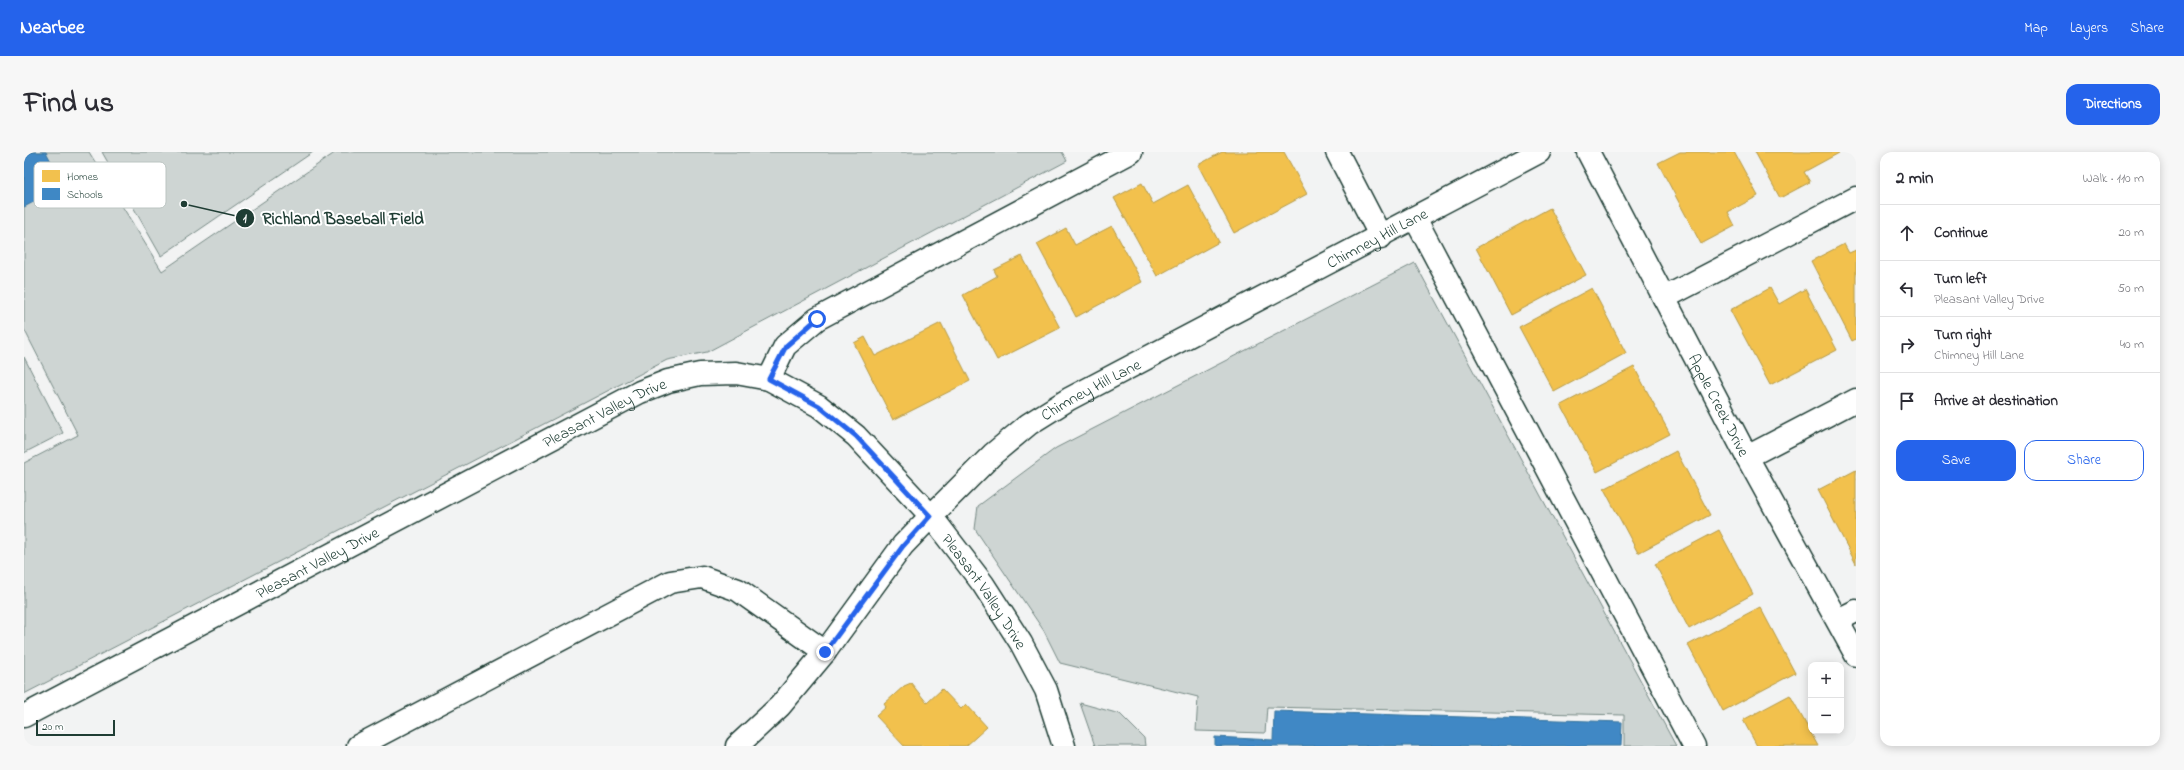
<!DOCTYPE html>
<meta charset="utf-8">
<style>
body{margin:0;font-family:"Indie Flower",sans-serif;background:#f7f7f7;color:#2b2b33}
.controls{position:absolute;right:12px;bottom:12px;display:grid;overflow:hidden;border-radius:8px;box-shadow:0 2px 10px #0003}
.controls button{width:36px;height:36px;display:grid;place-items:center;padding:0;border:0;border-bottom:1px solid #e1e1e2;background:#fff;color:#2b2b33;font:20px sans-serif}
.scale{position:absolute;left:12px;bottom:10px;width:79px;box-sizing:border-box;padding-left:4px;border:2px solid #1f3d34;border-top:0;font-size:11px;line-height:14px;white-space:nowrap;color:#1f3d34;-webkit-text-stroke:3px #fff;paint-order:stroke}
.stop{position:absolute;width:12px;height:12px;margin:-9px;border:3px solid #2563eb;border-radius:50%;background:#fff}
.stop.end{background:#2563eb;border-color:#fff;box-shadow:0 1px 4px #0008}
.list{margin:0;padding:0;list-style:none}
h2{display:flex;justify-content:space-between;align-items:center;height:52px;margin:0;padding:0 16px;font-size:17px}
h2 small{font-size:13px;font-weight:400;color:#7c7c81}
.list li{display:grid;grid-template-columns:26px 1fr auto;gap:12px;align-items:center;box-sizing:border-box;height:56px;padding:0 16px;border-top:1px solid #e1e1e2}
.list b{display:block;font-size:15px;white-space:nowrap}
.list p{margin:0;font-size:13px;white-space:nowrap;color:#7c7c81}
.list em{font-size:13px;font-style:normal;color:#7c7c81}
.actions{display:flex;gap:8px;padding:12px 16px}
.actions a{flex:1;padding:9px 0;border:1px solid #2563eb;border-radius:12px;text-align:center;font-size:14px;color:#2563eb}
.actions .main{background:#2563eb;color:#fff}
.icon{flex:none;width:22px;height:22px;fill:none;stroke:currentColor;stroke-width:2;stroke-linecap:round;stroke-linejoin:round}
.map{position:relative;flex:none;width:1832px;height:594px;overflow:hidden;border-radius:12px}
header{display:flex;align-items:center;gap:24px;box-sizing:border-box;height:56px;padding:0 20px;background:#2563eb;color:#fff}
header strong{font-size:19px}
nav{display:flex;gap:22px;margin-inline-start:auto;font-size:14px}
.intro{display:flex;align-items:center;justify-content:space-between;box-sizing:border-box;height:96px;padding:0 24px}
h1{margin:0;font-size:28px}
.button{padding:10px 18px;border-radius:12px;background:#2563eb;color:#fff;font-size:14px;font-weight:700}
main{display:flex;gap:24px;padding:0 24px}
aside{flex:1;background:#fff;border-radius:12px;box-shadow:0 2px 10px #0003}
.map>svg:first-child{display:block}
.green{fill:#ced5d3;stroke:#768984}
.homes{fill:#f2c14e;stroke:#b39946}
.schools{fill:#3f88c5;stroke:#35729a}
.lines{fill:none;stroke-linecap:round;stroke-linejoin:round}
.minor-casing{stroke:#1f3d34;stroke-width:25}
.minor{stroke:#fff;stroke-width:22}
.route{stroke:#2563eb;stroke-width:5}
.labels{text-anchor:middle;stroke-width:4;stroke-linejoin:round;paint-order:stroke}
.street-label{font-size:16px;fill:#1f3d34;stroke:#fff}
.key{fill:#fff;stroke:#bcc5c2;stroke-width:1}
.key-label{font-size:11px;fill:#1f3d34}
.leader{fill:none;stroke:#1f3d34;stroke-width:1.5}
.callout-dot{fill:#1f3d34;stroke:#fff;stroke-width:1.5}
.mark-label{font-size:12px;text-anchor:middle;font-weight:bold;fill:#fff}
.callout-label{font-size:17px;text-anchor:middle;font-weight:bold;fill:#1f3d34;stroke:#fff;stroke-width:4;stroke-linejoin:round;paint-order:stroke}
</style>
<header>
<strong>Nearbee</strong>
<nav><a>Map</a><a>Layers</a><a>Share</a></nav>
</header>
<div class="intro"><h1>Find us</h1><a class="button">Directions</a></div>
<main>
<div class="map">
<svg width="1832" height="594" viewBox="0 0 1832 594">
<rect width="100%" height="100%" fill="#f2f3f3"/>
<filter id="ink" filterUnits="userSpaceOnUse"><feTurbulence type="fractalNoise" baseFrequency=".025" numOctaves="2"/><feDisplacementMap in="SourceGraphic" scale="8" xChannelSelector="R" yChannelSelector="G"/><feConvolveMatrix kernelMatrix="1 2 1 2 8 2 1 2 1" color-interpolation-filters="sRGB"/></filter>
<g filter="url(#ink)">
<path class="green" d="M0 0H65L138 119 312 0H1038L1043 9 683 200 643 208 0 542V311L54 283 0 177Z
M78 0H289L137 104Z
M1391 111 1652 594H1600V563L1243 555 1241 581 1172 579 1174 545 1036 511 1020 479 951 377 954 354 1032 296Z
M0 205 39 281 0 301Z
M1056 551 1096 562 1120 586 1121 594H1071Z"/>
<path class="homes" d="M1198 0H1260L1283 42 1210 81 1174 13Z
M1656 0H1710L1734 44 1704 60 1711 74 1677 92 1634 11Z
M1731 0H1815V1L1780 20 1786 30 1756 46Z
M1118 31 1129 52 1164 33 1195 90 1133 124 1090 46Z
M1526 56 1562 123 1487 163 1452 96Z
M1088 74 1118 130 1052 165 1013 92 1042 76 1051 93Z
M1820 92 1825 101 1832 98V187L1828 189 1787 109Z
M998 104 1036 176 973 208 939 143 973 124 970 118Z
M1568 136 1602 201 1530 240 1495 175Z
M1746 136 1755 152 1781 137 1813 198 1746 233 1706 158Z
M917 171 946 229 869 268 830 191 841 185 851 204Z
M1610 215 1646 282 1573 320 1537 253Z
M1652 299 1686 363 1614 401 1580 337Z
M1832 318V412L1794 338Z
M1695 378 1729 442 1665 477 1631 412Z
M1736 455 1771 521 1699 559 1664 493Z
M887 531 903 551 918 537 937 557 942 552 963 575 942 594H880L852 564 862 555 860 552 880 534Z
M1766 543 1794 594H1733L1719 568Z"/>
<path class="schools" d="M0 0H22L40 34 0 55Z
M1250 559 1598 570 1597 594H1191V585L1249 588Z"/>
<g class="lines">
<defs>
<g id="minor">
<path d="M1313 0 1357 85"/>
<path id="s1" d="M1564 0 1723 305 1832 503"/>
<path d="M1391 66 1670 594"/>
<path d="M1640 146 1832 46"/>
<path d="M745 227 761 194 793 167 1107 0"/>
<path d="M1723 305 1832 248"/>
<path d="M1814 468 1832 459"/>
<path id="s2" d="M0 564 616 240 644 229 676 222 712 221 745 227 795 254 832 284 907 364 959 432 997 491 1022 538 1040 594"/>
<path d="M334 594 646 430 678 425 714 438 801 500"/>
<path id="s3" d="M713 594 756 554 801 500 879 393 907 364 969 302 1005 272 1045 247 1515 0"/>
</g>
</defs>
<use href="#minor" class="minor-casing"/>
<use href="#minor" class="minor"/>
</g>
</g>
<g class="lines" filter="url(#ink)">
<path class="route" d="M793 167 762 194 745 227 795 254 832 284 906 364 879 394 801 500"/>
</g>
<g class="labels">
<g class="street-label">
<text dy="6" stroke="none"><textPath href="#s3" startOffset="831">Chimney Hill Lane</textPath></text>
<text dy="6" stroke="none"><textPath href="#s3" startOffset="507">Chimney Hill Lane</textPath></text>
<text dy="6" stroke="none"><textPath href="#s1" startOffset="285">Apple Creek Drive</textPath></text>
<text dy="6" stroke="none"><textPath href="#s2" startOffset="655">Pleasant Valley Drive</textPath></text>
<text dy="6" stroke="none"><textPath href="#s2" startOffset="331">Pleasant Valley Drive</textPath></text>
<text dy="6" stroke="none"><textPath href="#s2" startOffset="1135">Pleasant Valley Drive</textPath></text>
</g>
</g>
<rect x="10" y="10" width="132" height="46" rx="6" class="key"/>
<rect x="18" y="18" width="18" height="12" fill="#f2c14e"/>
<rect x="18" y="36" width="18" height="12" fill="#3f88c5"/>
<g class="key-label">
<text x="43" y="28">Homes</text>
<text x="43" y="46">Schools</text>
</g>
<path class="leader" d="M160 52L221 66"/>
<g class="callout-dot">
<circle cx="160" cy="52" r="4"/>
<circle cx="221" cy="66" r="10"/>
</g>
<g class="mark-label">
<text x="221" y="70">1</text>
</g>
<g class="callout-label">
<text x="319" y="72">Richland Baseball Field</text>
</g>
</svg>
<div class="controls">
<button>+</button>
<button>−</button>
</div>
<div class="scale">20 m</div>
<div class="stop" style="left:793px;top:167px"></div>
<div class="stop end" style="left:801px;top:500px"></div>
</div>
<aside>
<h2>2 min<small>Walk · 110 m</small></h2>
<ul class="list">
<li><svg class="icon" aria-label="ahead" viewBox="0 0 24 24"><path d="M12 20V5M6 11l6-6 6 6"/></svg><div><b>Continue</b></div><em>20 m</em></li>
<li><svg class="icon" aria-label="left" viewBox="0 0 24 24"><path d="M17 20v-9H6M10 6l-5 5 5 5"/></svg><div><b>Turn left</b><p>Pleasant Valley Drive</p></div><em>50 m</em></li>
<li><svg class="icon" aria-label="right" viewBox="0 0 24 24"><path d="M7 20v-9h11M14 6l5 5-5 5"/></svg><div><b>Turn right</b><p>Chimney Hill Lane</p></div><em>40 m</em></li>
<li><svg class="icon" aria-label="arrive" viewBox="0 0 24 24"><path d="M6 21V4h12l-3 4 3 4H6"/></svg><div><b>Arrive at destination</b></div></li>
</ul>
<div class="actions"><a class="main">Save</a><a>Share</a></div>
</aside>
</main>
